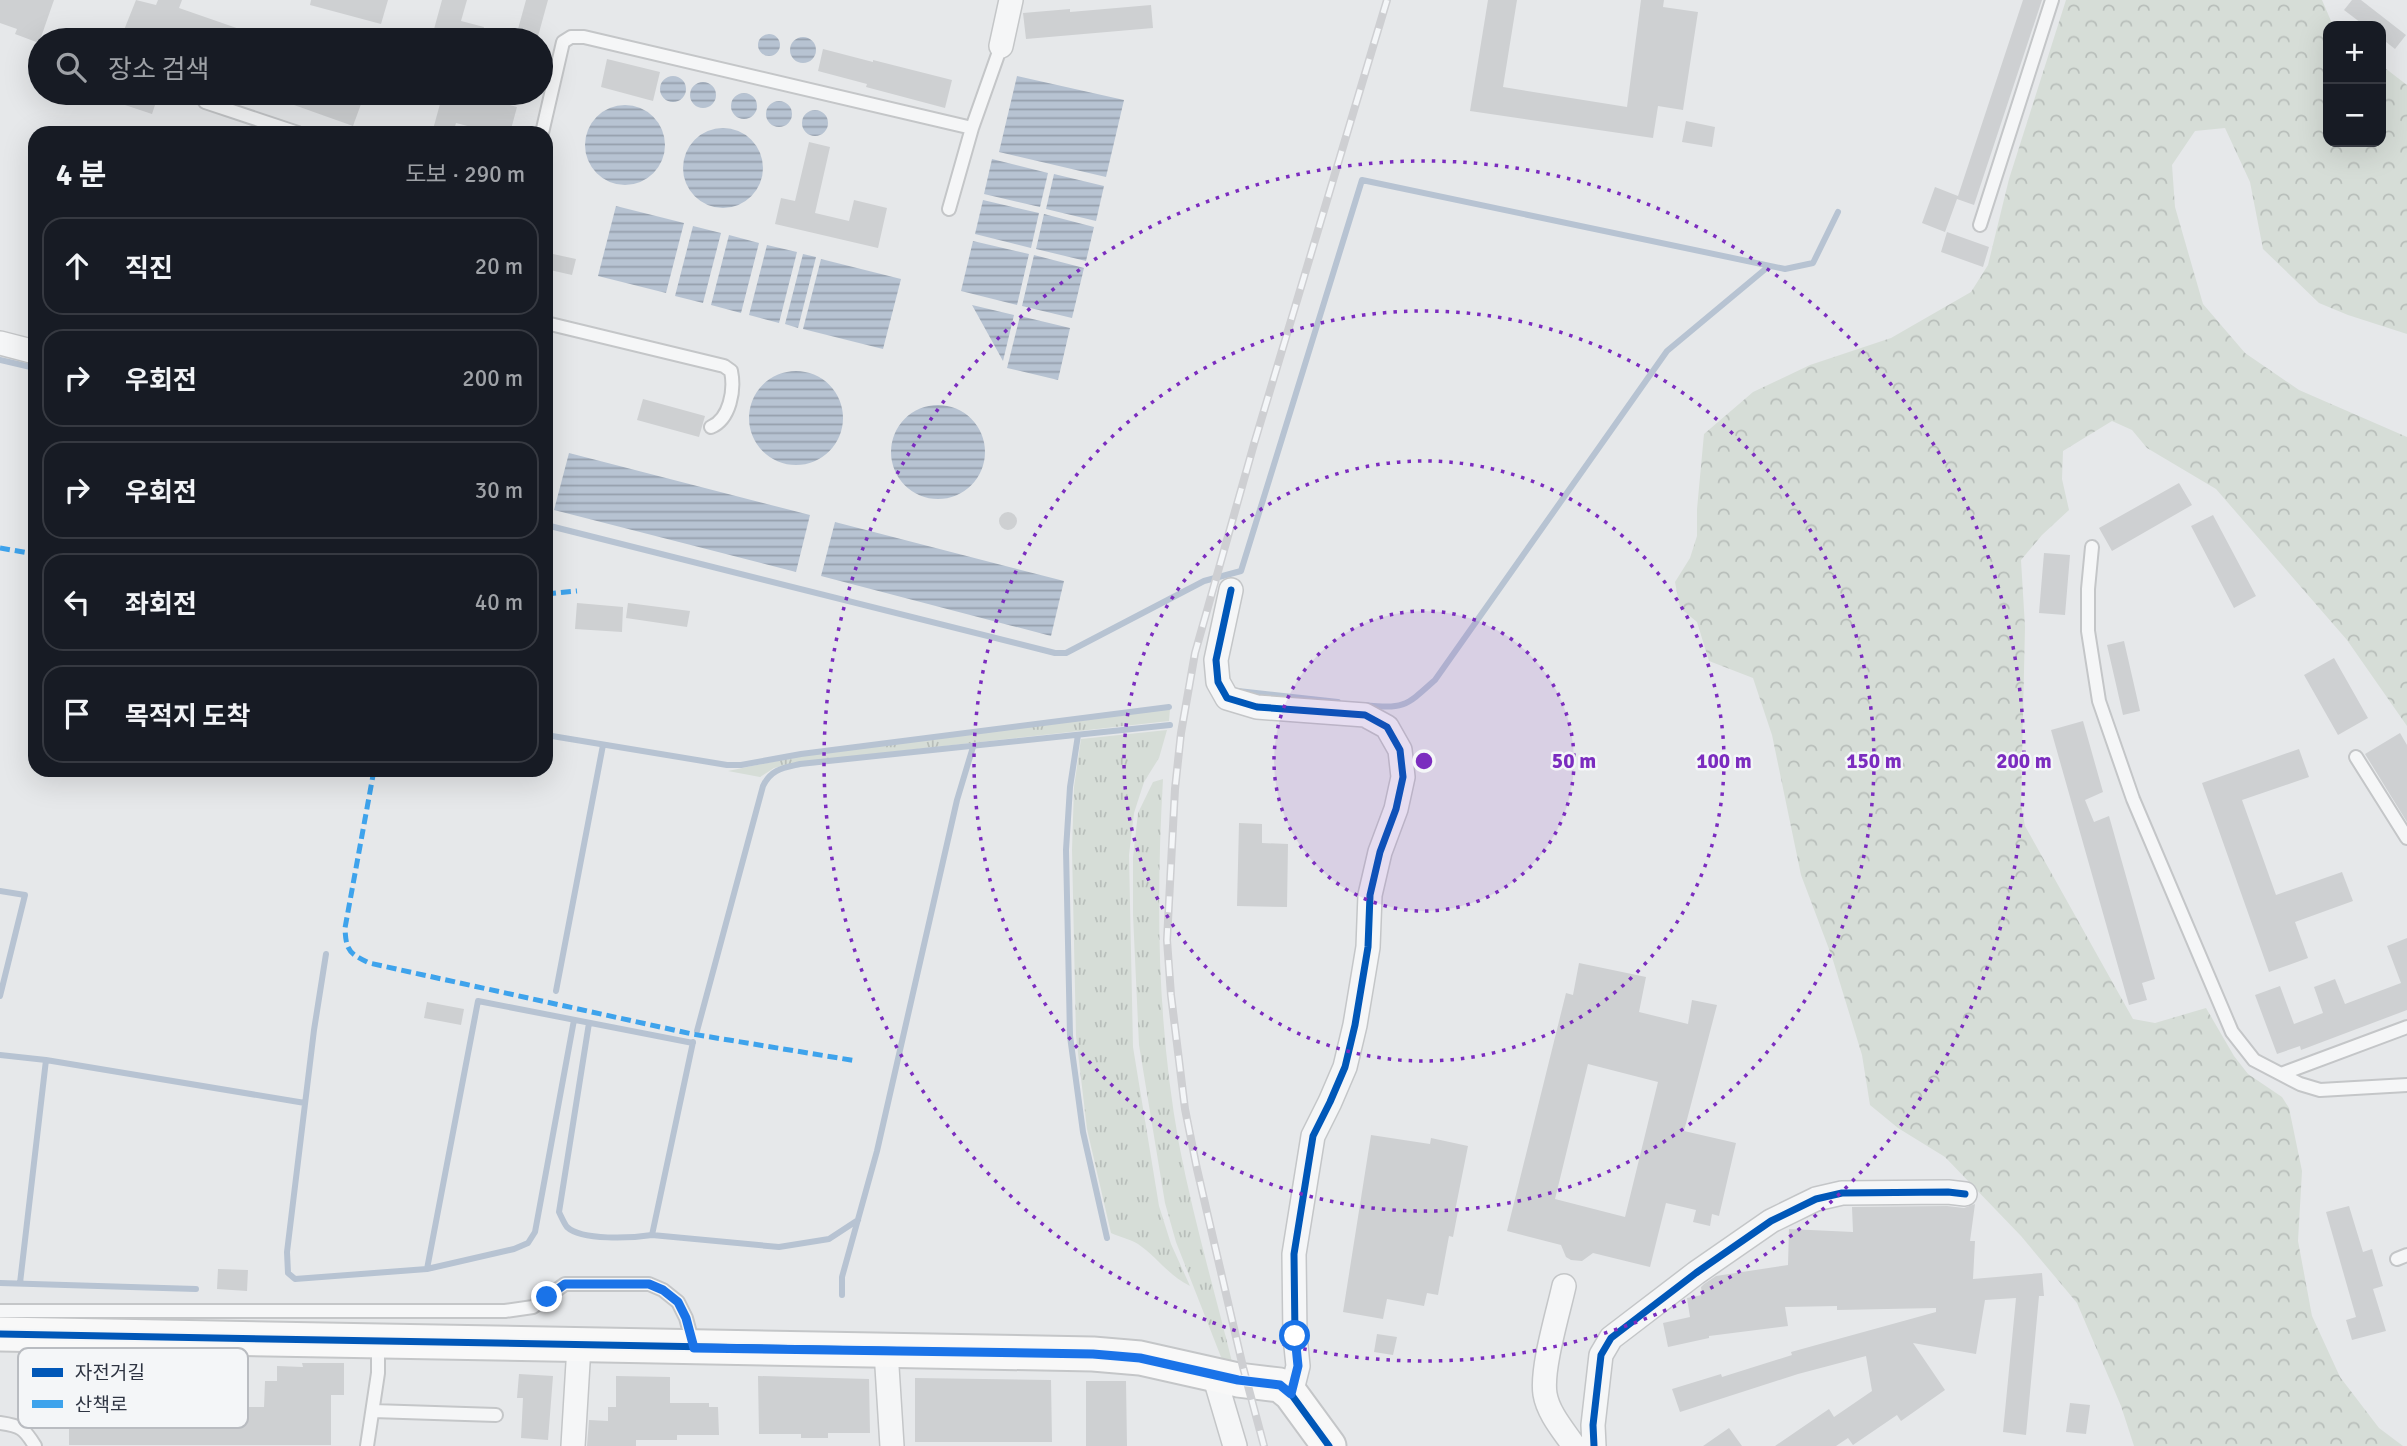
<!DOCTYPE html>
<html lang="ko">
<meta charset="utf-8">
<style>
body{margin:0;font-family:Signika,"Noto Sans KR",sans-serif;background:#242831;color:#f1f3f6}
.controls{position:absolute;right:21px;top:21px;display:grid;overflow:hidden;border-radius:14px;box-shadow:0 7px 28px #0002}
.controls button{width:63px;height:63px;display:grid;place-items:center;padding:0;border:0;border-bottom:2px solid #363941;background:#171b24;color:#f1f3f6;font:35px sans-serif}
.stop{position:absolute;width:21px;height:21px;margin:-16px;border:5px solid #1a73e8;border-radius:50%;background:#fff}
.stop.end{background:#1a73e8;border-color:#fff;box-shadow:0 2px 7px #0008}
.list{margin:0;padding:0;list-style:none}
h2{display:flex;justify-content:space-between;align-items:center;height:91px;margin:0;padding:0 28px;font-size:30px}
h2 small{font-size:23px;font-weight:400;color:#9ea1a6}
.list li{display:grid;grid-template-columns:46px 1fr auto;gap:21px;align-items:center;box-sizing:border-box;height:98px;margin:0 14px 14px;padding:0 14px;border:2px solid #363941;border-radius:21px}
.list b{display:block;font-size:26px;white-space:nowrap}
.list em{font-size:23px;font-style:normal;color:#9ea1a6}
.icon{flex:none;width:38px;height:38px;fill:none;stroke:currentColor;stroke-width:2;stroke-linecap:round;stroke-linejoin:round}
.map{position:relative;flex:none;width:2407px;height:1446px;overflow:hidden}
.search{position:absolute;background:#171b24;box-shadow:0 7px 28px #0002;left:28px;top:28px;width:525px;height:77px;display:flex;align-items:center;gap:18px;box-sizing:border-box;padding:0 24px;border-radius:38px;color:#9ea1a6;font-size:26px}
.panel{position:absolute;background:#171b24;box-shadow:0 7px 28px #0002;left:28px;top:126px;width:525px;height:651px;border-radius:21px}
.map>svg:first-child{display:block}
.grass{fill:url(#grass-tufts)}
.forest{fill:url(#forest-crowns)}
.water{fill:url(#water-rules)}
.lines{fill:none;stroke-linecap:round;stroke-linejoin:round}
.stream{stroke:#b7c3d2;stroke-width:6}
.building{fill:#ced0d2;fill-rule:evenodd}
.lane-casing{stroke:#c4c6c8;stroke-width:16}
.street-casing{stroke:#c4c6c8;stroke-width:26}
.secondary-casing{stroke:#c4c6c8;stroke-width:37}
.lane{stroke:#f5f6f7;stroke-width:12}
.street{stroke:#f5f6f7;stroke-width:23}
.secondary{stroke:#f8f8f8;stroke-width:33}
.rail-casing{stroke:#cecfd2;stroke-width:8}
.rail{stroke:#f4f6f8;stroke-width:5;stroke-dasharray:16;stroke-linecap:butt}
.quiet{stroke:#3ea3ec;stroke-width:5;stroke-dasharray:10 5;stroke-linecap:butt}
.cycleway-casing{stroke:#f4f6f8;stroke-width:11}
.cycleway{stroke:#0057b8;stroke-width:7}
.route{stroke:#1a73e8;stroke-width:9}
.ring{fill:none;stroke:#7b2cbf;stroke-width:3.5;stroke-dasharray:3.5 7}
.key{fill:#f4f6f8;stroke:#b9bcc1;stroke-width:2}
.key-label{font-size:19px;fill:#2e3442}
.centre{fill:#7b2cbf;stroke:#f4f6f8;stroke-width:3.5}
.ring-label{font-size:21px;text-anchor:middle;font-weight:bold;fill:#7b2cbf;stroke:#f4f6f8;stroke-width:5;stroke-linejoin:round;paint-order:stroke}
</style>
<div class="map">
<svg width="2407" height="1446" viewBox="0 0 2407 1446">
<defs>
<pattern id="grass-tufts" width="24" height="20" patternUnits="userSpaceOnUse" patternTransform="scale(1.75)"><rect width="24" height="20" fill="#d6ddd7"/><path d="M3 7l-1-3M5 7V3M7 7l1-3M15 17l-1-3M17 17v-4M19 17l1-3" fill="none" stroke="#b8beba"/></pattern>
<pattern id="forest-crowns" width="20" height="18" patternUnits="userSpaceOnUse" patternTransform="scale(1.75)"><rect width="20" height="18" fill="#d6ddd7"/><path d="M2 6a3 3 0 1 1 6 0M12 15a3 3 0 1 1 6 0" fill="none" stroke="#b8beba"/></pattern>
<pattern id="water-rules" width="6" height="5" patternUnits="userSpaceOnUse" patternTransform="scale(1.75)"><rect width="6" height="5" fill="#b7c3d2"/><path d="M0 2.5h6" fill="none" stroke="#959fac"/></pattern>
</defs>
<rect width="100%" height="100%" fill="#e6e8ea"/>
<path class="grass" d="M1170 709 1169 721 801 762 774 768 760 777 728 771 801 756Z
M1167 730 1159 758 1144 782 1134 813 1129 855 1133 1047 1159 1206 1171 1244 1190 1286C1169 1276 1157 1257 1138 1244 1130 1239 1120 1237 1111 1233L1087 1129 1076 1036 1072 850 1074 787 1081 739Z
M1163 779C1156 901 1157 1023 1179 1144 1193 1218 1215 1292 1233 1366L1226 1364 1221 1357 1176 1242 1165 1203 1139 1045 1133 915V857L1138 813 1153 782Z"/>
<path class="forest" d="M2066 0H2322L2331 21 2336 26H2328V142H2381V65L2407 85V334L2348 315 2319 303 2263 249 2250 182 2225 128 2195 131 2172 165 2175 207 2203 304 2245 353 2299 390 2407 437V726L2347 640 2216 489 2147 448 2132 430 2112 421 2063 451 2062 479 2069 510 2042 535 2021 560 2025 627 2021 805 2025 826 2133 1019 2155 1023 2206 1008 2234 1056 2248 1074 2282 1097 2289 1108 2302 1171 2298 1241 2312 1316 2340 1377 2379 1428 2403 1446H2134L2121 1406 2077 1303 2021 1236 1945 1157 1898 1128 1870 1105 1862 1055 1832 957 1801 875 1772 735 1753 678 1709 661 1697 622 1680 608 1675 582 1690 558 1697 536V509L1704 434 1753 392 1810 365 1891 338 1971 292 1988 265 2009 179Z"/>
<path class="water" d="M758 45a11 11 0 1 1 22 0a11 11 0 1 1-22 0Z
M790 50a13 13 0 1 1 26 0a13 13 0 1 1-26 0Z
M660 89a13 13 0 1 1 26 0a13 13 0 1 1-26 0Z
M1017 76 1124 100 1106 177 999 152Z
M690 95a13 13 0 1 1 26 0a13 13 0 1 1-26 0Z
M731 106a13 13 0 1 1 26 0a13 13 0 1 1-26 0Z
M766 114a13 13 0 1 1 26 0a13 13 0 1 1-26 0Z
M585 145a40 40 0 1 1 80 0a40 40 0 1 1-80 0Z
M802 123a13 13 0 1 1 26 0a13 13 0 1 1-26 0Z
M683 168a40 40 0 1 1 80 0a40 40 0 1 1-80 0Z
M992 159 1048 173 1040 207 984 194Z
M1054 174 1104 186 1096 221 1046 209Z
M983 200 1039 213 1031 248 975 234Z
M616 206 684 223 666 293 598 276Z
M1044 214 1094 227 1086 261 1036 249Z
M693 226 721 233 703 303 675 296Z
M729 235 759 243 741 313 711 305Z
M973 241 1029 254 1017 305 961 291Z
M767 245 797 252 779 323 749 315Z
M803 254 816 257 798 328 785 324Z
M1034 255 1084 268 1072 318 1022 306Z
M821 259 901 279 883 349 803 329Z
M972 305 1014 315 1003 361Z
M1020 316 1070 328 1058 380 1007 368Z
M749 418a47 47 0 1 1 94 0a47 47 0 1 1-94 0Z
M891 452a47 47 0 1 1 94 0a47 47 0 1 1-94 0Z
M569 453 810 515 796 572 554 510Z
M835 522 1064 581 1051 636 821 576Z"/>
<g class="lines">
<path class="stream" d="M0 360 35 368
M546 525 1055 653H1066L1204 581 1241 571 1362 180 1785 269 1813 263 1838 212
M1238 691 1338 702
M1363 705C1404 709 1405 707 1435 680L1667 351 1769 266
M546 735 727 765H741L801 754 1169 707
M1078 735 1070 787 1066 850 1070 1036 1083 1132 1107 1238
M0 891 25 895 0 996
M326 954 314 1030 287 1252 288 1273 295 1279 427 1269 514 1249 528 1243 535 1232 574 1020
M556 991 603 745
M589 1023 559 1212C561 1216 564 1223 567 1227 582 1241 632 1238 652 1235L779 1247 829 1239 858 1220
M697 1031 763 786C771 769 783 768 800 764L1170 725
M0 1055 46 1060 305 1103
M652 1235 693 1042
M427 1269 478 1001 693 1043
M0 1283 196 1289
M20 1283 46 1060
M842 1295V1277L877 1151 957 800 973 747"/>
</g>
<path class="building" d="M0 0H54L39 43 15 34 17 29 0 23Z
M136 0 156 5 158 0H182L179 8 265 38 264 40H120Z
M311 0H388L381 24 310 5Z
M442 0H467L461 21 484 27 481 40H431Z
M526 0H548L537 40H515Z
M1488 0H1517L1503 87 1627 107 1641 0H1664L1663 7 1698 12 1683 110 1658 106 1653 138 1470 111Z
M2023 0H2042L1974 205 1957 199 1945 232 1922 223 1935 187 1958 196Z
M2352 0H2361L2406 35 2395 49 2381 38V26H2365L2344 10Z
M1151 5 1153 28 1026 39 1023 13 1070 9V12Z
M823 49 873 62V60L952 80 945 108 866 87 867 84 818 71Z
M607 59 660 72 653 101 601 87Z
M98 93H159L152 114 98 96Z
M266 93H365L353 126 266 95Z
M443 93 482 102 483 98 517 107 510 133H495L456 123 453 133H432Z
M1686 121 1715 127 1712 147 1682 142Z
M809 142 830 147 815 213 849 221 854 200 887 208 878 248 775 224 781 198 795 201Z
M1947 232 1989 247 1983 267 1941 252Z
M553 254 576 259 572 275 550 270Z
M643 399 705 416 699 437 637 420Z
M2179 483 2192 505 2112 551 2099 528Z
M999 521a9 9 0 1 1 18 0a9 9 0 1 1-18 0Z
M2213 515 2256 596 2234 608 2191 526Z
M2044 553 2070 555 2065 615 2039 613Z
M577 603 623 607 622 632 575 629Z
M628 603 690 611 687 627 626 618Z
M2124 641 2140 711 2123 715 2107 645Z
M2334 658 2368 718 2338 735 2304 675Z
M2083 721 2103 792 2085 800 2094 822 2109 816 2155 979 2142 983 2147 1000 2129 1005 2051 730Z
M2400 733 2407 745V822L2365 754Z
M2299 749 2309 777 2242 800 2276 895 2342 872 2353 901 2295 922 2308 958 2269 972 2202 783Z
M1239 823 1262 824V843L1288 844 1287 907 1237 906Z
M2407 938V1010L2301 1050 2300 1046 2277 1054 2255 995 2280 986 2294 1024 2323 1013 2314 987 2335 979 2345 1004 2401 983 2387 946Z
M1579 963 1646 977 1639 1012 1688 1024 1692 1000 1717 1005 1684 1131 1736 1143 1719 1216 1712 1214 1710 1226 1693 1222 1696 1210 1666 1203 1650 1267 1593 1253 1582 1261 1571 1260 1566 1257 1561 1245 1507 1231 1566 993 1573 995ZM1588 1064 1658 1082 1625 1217 1555 1199Z
M427 1002 464 1009 461 1025 424 1018Z
M1371 1135 1430 1144 1431 1138 1468 1146 1455 1211H1458L1453 1237 1449 1236 1438 1295 1427 1293 1424 1306 1387 1299 1383 1319 1343 1312Z
M1975 1204 1970 1241H1975L1973 1279 2042 1273 2044 1296H2039L2026 1435 2003 1432 2016 1298 1985 1300 1976 1354 1913 1343 1945 1390 1901 1421 1897 1415 1853 1445 1848 1438 1836 1446H1775L1829 1409 1834 1417 1872 1391 1866 1356 1798 1374 1680 1412 1672 1389 1721 1374 1722 1377 1792 1355 1791 1352 1936 1312V1308L1837 1310V1306L1785 1307 1788 1326 1709 1336V1338L1668 1347 1663 1323 1690 1317 1687 1298 1702 1295 1701 1287 1704 1284 1716 1276 1788 1265 1789 1229 1853 1232 1852 1207 1947 1206 1964 1208Z
M2349 1206 2363 1252 2372 1249 2383 1286 2373 1289 2386 1331 2352 1340 2346 1320 2356 1317 2326 1212Z
M218 1269 248 1270 247 1291 217 1289Z
M1377 1334 1397 1337 1393 1355 1374 1352Z
M302 1363H344V1395H331V1445H69V1407H97V1377H127V1407H177V1404H189L190 1364 219 1365 218 1404H223V1407H264L265 1381H277V1366L303 1367Z
M519 1374 553 1376 548 1440 521 1438 523 1398H517Z
M616 1376 670 1377V1403H709V1407H718L719 1435H677V1440H636V1446H587L589 1420 608 1421V1407H616Z
M758 1376 869 1379 870 1433H828V1438H801V1434H759Z
M915 1378 1051 1380 1052 1442H915Z
M1086 1381H1126L1127 1446H1086Z
M2070 1403 2090 1405 2086 1434 2066 1432Z
M1729 1428 1742 1446H1703Z"/>
<g class="lines">
<defs>
<path id="lane" d="M205 102 298 133
M542 133 563 42 571 37H584L972 128
M949 209 972 128 1001 46
M1980 225 2052 0
M546 323 724 366 731 371C735 390 730 419 711 427
M2092 547 2088 589V631L2099 701 2133 799 2232 1032 2254 1060 2300 1084 2320 1090 2407 1085
M2356 757 2407 838
M2281 1074 2407 1027
M2397 1259 2407 1255
M0 1311H505L533 1307 565 1284H649L663 1290 678 1302 686 1318 693 1344
M373 1411 496 1415
M0 1423C21 1426 24 1428 35 1446
M367 1446 378 1373V1342"/>
<path id="street" d="M1001 46 1011 0
M0 343 35 352
M1231 590 1216 660 1218 682 1227 698 1257 707 1365 715 1387 727 1400 750 1403 777 1396 809 1380 852 1370 895 1368 947 1355 1025 1345 1067 1330 1102 1313 1136 1294 1254 1295 1336 1298 1366 1291 1394
M1564 1286C1558 1313 1541 1369 1545 1394 1548 1413 1564 1431 1574 1446
M886 1351 892 1446
M1214 1375 1235 1446
M573 1446 579 1346
M1594 1446 1593 1425 1601 1355 1611 1338 1696 1273 1771 1221 1816 1199 1842 1193 1948 1192 1965 1194"/>
<path id="secondary" d="M0 1334 1093 1354 1140 1358 1238 1380 1280 1385 1291 1394 1329 1446"/>
</defs>
<use href="#lane" class="lane-casing"/>
<use href="#street" class="street-casing"/>
<use href="#secondary" class="secondary-casing"/>
<use href="#lane" class="lane"/>
<use href="#street" class="street"/>
<use href="#secondary" class="secondary"/>
<defs>
<path id="rail" d="M1264 1446 1243 1367 1197 1169 1185 1109 1171 995 1167 940 1175 789 1181 733 1195 653 1254 444 1387 0"/>
</defs>
<use href="#rail" class="rail-casing"/>
<use href="#rail" class="rail"/>
<path class="quiet" d="M0 548 35 554
M546 594 577 591
M374 770 345 928C346 951 349 953 369 963L692 1034 857 1061"/>
<defs>
<path id="cycleway" d="M1231 590 1216 660 1218 682 1227 698 1257 707 1365 715 1387 727 1400 750 1403 777 1396 809 1380 852 1370 895 1368 947 1355 1025 1345 1067 1330 1102 1313 1136 1294 1254 1295 1336 1298 1366 1291 1394
M0 1334 1093 1354 1140 1358 1238 1380 1280 1385 1291 1394 1329 1446
M1594 1446 1593 1425 1601 1355 1611 1338 1696 1273 1771 1221 1816 1199 1842 1193 1948 1192 1965 1194"/>
</defs>
<use href="#cycleway" class="cycleway-casing"/>
<use href="#cycleway" class="cycleway"/>
</g>
<g class="lines">
<path class="route" d="M547 1297 565 1284H649L663 1290 678 1302 686 1318 694 1348 1093 1354 1140 1358 1238 1380 1280 1385 1291 1394 1298 1366 1295 1336"/>
</g>
<circle cx="1424" cy="761" r="150" fill="#7b2cbf" fill-opacity=".12"/>
<g class="ring">
<circle cx="1424" cy="761" r="150"/>
<circle cx="1424" cy="761" r="300"/>
<circle cx="1424" cy="761" r="450"/>
<circle cx="1424" cy="761" r="600"/>
</g>
<rect x="18" y="1348" width="230" height="80" rx="10" class="key"/>
<rect x="32" y="1368" width="31" height="9" fill="#0057b8"/>
<rect x="32" y="1400" width="31" height="8" fill="#3ea3ec"/>
<g class="key-label">
<text x="75" y="1379">자전거길</text>
<text x="75" y="1411">산책로</text>
</g>
<circle cx="1424" cy="761" r="10" class="centre"/>
<g class="ring-label">
<text x="1574" y="768">50 m</text>
<text x="1724" y="768">100 m</text>
<text x="1874" y="768">150 m</text>
<text x="2024" y="768">200 m</text>
</g>
</svg>
<div class="controls">
<button>+</button>
<button>−</button>
</div>
<div class="stop" style="left:1295px;top:1336px"></div>
<div class="stop end" style="left:547px;top:1297px"></div>
<div class="search"><svg class="icon" aria-label="search" viewBox="0 0 24 24"><circle cx="10" cy="10" r="6"/><path d="M15 15l6 6"/></svg>장소 검색</div>
<section class="panel">
<h2>4 분<small>도보 · 290 m</small></h2>
<ul class="list">
<li><svg class="icon" aria-label="ahead" viewBox="0 0 24 24"><path d="M12 20V5M6 11l6-6 6 6"/></svg><div><b>직진</b></div><em>20 m</em></li>
<li><svg class="icon" aria-label="right" viewBox="0 0 24 24"><path d="M7 20v-9h11M14 6l5 5-5 5"/></svg><div><b>우회전</b></div><em>200 m</em></li>
<li><svg class="icon" aria-label="right" viewBox="0 0 24 24"><path d="M7 20v-9h11M14 6l5 5-5 5"/></svg><div><b>우회전</b></div><em>30 m</em></li>
<li><svg class="icon" aria-label="left" viewBox="0 0 24 24"><path d="M17 20v-9H6M10 6l-5 5 5 5"/></svg><div><b>좌회전</b></div><em>40 m</em></li>
<li><svg class="icon" aria-label="arrive" viewBox="0 0 24 24"><path d="M6 21V4h12l-3 4 3 4H6"/></svg><div><b>목적지 도착</b></div></li>
</ul>
</section>
</div>
